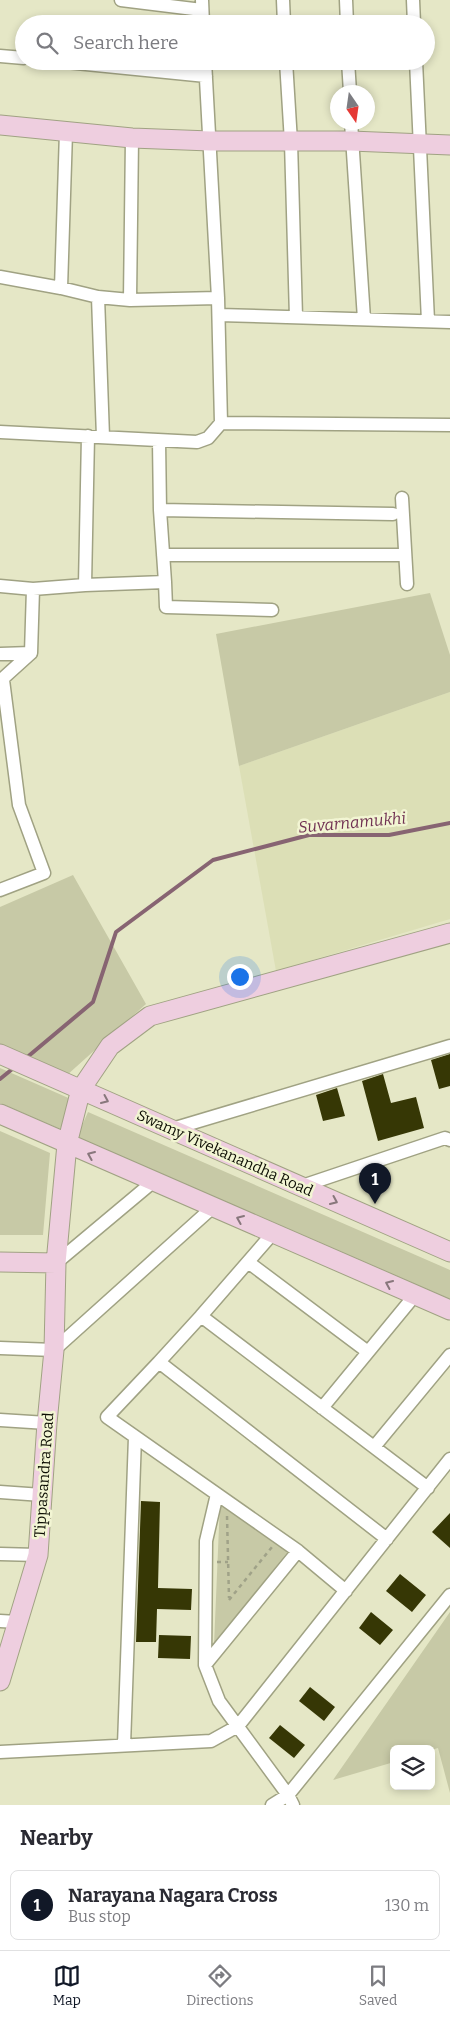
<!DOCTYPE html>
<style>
body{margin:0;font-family:Bitter,serif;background:#f7f7f7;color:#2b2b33}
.controls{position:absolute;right:15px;bottom:15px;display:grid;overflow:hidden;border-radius:8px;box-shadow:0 2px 8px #0003}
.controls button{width:45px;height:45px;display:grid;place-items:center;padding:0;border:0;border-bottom:1px solid #e1e1e2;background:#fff;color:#2b2b33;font:25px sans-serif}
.compass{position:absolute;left:330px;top:85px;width:45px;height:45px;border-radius:50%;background:#fff;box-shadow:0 2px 8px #0003;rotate:167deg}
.you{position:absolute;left:239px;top:976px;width:18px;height:18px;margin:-12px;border:4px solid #fff;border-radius:50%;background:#1a73e8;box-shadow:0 0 0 8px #1a73e833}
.badge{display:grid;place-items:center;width:32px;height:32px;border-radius:50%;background:#111827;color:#fff;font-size:16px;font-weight:700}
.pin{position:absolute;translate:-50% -41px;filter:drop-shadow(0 1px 2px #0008)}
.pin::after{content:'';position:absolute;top:26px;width:18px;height:15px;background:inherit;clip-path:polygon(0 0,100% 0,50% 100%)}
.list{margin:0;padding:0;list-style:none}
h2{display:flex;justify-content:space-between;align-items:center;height:65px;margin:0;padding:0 20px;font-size:21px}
h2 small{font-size:16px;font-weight:400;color:#7c7c81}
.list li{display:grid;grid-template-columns:32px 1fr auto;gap:15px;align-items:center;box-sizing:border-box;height:70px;margin:0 10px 10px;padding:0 10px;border:1px solid #e1e1e2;border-radius:8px}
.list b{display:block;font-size:19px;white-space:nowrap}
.list p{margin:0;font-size:16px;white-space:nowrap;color:#7c7c81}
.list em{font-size:16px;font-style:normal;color:#7c7c81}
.icon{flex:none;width:28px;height:28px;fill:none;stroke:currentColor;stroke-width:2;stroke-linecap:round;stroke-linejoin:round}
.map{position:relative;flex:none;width:450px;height:1805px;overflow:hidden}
.search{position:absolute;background:#fff;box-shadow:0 2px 8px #0003;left:15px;right:15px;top:15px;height:55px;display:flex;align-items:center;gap:12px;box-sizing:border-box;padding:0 18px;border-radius:28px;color:#7c7c81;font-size:19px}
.sheet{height:145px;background:#fff}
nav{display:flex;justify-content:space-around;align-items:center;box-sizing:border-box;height:70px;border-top:1px solid #e1e1e2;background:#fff;font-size:14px;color:#7c7c81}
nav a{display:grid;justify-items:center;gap:2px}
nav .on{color:#111827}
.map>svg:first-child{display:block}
.built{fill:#dcdfb6}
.green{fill:#c7c9a6}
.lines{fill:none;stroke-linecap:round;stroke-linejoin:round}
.stream{stroke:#876472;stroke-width:4}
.building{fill:#363705}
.street-casing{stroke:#a0a283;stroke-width:15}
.secondary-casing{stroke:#a0a283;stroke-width:21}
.path{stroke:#a0a288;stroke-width:2.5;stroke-dasharray:4 4;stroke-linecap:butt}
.street{stroke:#fff;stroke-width:12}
.secondary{stroke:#eecedf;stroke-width:19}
.oneway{stroke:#88777c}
.labels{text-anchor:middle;stroke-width:5;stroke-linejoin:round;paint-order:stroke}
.street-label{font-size:15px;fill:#0c0d03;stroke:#f2f5d3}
.water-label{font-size:16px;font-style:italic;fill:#703152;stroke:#f2f5d3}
</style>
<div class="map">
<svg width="450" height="1805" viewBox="0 0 450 1805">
<rect width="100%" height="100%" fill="#e5e7c6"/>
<path class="built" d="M450 692V919L276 971 239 766Z"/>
<path class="green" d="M430 593 450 655V692L239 766 216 634Z
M73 875 146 1004 66 1076 0 1046V907Z
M0 1068 73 1100 60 1129 0 1103Z
M88 1112 450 1270V1299L77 1137Z
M0 1131 50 1153 43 1235H0Z
M220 1503 288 1551 214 1645Z
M450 1612V1793L438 1748 431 1750 394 1749V1762L333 1780Z"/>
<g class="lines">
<path class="stream" d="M25 1059 93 1002 116 932 213 860 309 835H389L450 823
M0 1079 16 1066"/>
</g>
<path class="building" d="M450 1054V1086L439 1089 431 1060Z
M383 1074 391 1103 416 1097 424 1128 378 1141 362 1081Z
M337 1088 345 1116 323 1121 316 1095Z
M141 1501 160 1502 158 1588 192 1589 191 1610 157 1609 156 1642H136Z
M450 1513V1548L432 1532Z
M400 1574 426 1595 412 1612 386 1591Z
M371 1612 393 1630 380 1645 359 1628Z
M159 1635 191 1636 190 1659 158 1658Z
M310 1687 335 1707 324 1721 299 1701Z
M280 1725 305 1745 294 1758 269 1738Z"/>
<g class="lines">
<defs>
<path id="street" d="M121 0 202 10
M202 0 203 24
M283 0 284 24
M346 0 347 24
M413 0 414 24
M0 56 24 58
M56 61 206 76
M286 61 291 142 296 317
M348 61 350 92
M416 61 428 321
M351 122 364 319
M0 277 61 288 98 297 130 300 218 298
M61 288 66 132
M98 297 103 437
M130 300 132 138
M219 315 450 322
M221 423 450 425
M0 432 197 442 208 438 221 423 218 298 205 61
M402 498 407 584
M160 510 393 514
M163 555H405
M165 582 166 607 272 610
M85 585 165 582 160 510 159 441
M0 586 33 589 31 653 0 681
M33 589 85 585 88 436
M0 654 31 653
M0 890 44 873 19 805 3 680
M172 1129 450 1046
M302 1186 445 1138 450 1140
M273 1233 201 1316 428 1488
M248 1262 368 1352
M56 1263 154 1181
M201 1316 159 1362 387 1539
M0 1348 54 1350 213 1207
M159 1362 107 1417 298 1551 346 1591
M322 1408 415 1295
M0 1420 47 1423
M374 1447 450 1355
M0 1492 42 1495
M217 1494 206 1541 205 1665 219 1701 288 1795 450 1595
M0 1554 38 1555
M0 1621 17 1622
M205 1665 298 1551
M124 1745 135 1437
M0 1752 211 1741 238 1726 450 1459
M272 1805 288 1795 293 1805"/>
<path id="secondary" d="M0 125 132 138 210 141H351L450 145
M0 1054 450 1252
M0 1114 450 1310
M0 1262 56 1263
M0 1681 38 1555 47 1423 54 1350 56 1263 67 1144 81 1089 110 1046 150 1016 450 933"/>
</defs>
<use href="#street" class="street-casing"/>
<use href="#secondary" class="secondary-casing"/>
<path class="path" d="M227 1516 229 1598
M217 1562H228
M229 1600 272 1547"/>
<use href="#street" class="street"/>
<use href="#secondary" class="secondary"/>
</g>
<defs><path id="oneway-chevron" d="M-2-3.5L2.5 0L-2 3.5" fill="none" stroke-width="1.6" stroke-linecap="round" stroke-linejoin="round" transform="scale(1.25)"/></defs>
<g class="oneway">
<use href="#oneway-chevron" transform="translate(105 1100) rotate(24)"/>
<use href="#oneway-chevron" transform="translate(91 1155) rotate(-157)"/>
<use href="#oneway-chevron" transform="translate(334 1201) rotate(24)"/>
<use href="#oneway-chevron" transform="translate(240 1219) rotate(-157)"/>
<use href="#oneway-chevron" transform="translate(389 1284) rotate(-156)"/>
</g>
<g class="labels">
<g class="street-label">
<text transform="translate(225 1153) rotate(24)" y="5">Swamy Vivekanandha Road</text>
<text transform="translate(44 1475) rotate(-86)" y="5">Tippasandra Road</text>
</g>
<g class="water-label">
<text transform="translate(352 822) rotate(-5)" y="6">Suvarnamukhi</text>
</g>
</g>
</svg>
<div class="controls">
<button><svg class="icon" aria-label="layers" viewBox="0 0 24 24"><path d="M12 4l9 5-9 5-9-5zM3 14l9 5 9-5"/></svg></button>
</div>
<svg class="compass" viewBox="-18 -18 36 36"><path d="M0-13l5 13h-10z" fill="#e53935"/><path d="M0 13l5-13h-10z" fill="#7c7c81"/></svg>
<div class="you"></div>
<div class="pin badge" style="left:375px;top:1204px">1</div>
<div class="search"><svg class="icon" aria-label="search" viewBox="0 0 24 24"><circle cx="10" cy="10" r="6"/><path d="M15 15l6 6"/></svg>Search here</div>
</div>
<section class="sheet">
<h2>Nearby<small></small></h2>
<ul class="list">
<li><span class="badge">1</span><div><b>Narayana Nagara Cross</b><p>Bus stop</p></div><em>130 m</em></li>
</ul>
</section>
<nav>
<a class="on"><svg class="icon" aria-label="map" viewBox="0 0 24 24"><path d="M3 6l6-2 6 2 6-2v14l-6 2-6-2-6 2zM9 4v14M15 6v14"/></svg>Map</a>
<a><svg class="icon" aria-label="directions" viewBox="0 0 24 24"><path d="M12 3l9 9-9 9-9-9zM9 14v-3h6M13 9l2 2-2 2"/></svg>Directions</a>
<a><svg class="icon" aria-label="saved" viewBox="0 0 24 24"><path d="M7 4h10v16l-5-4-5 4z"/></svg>Saved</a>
</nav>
